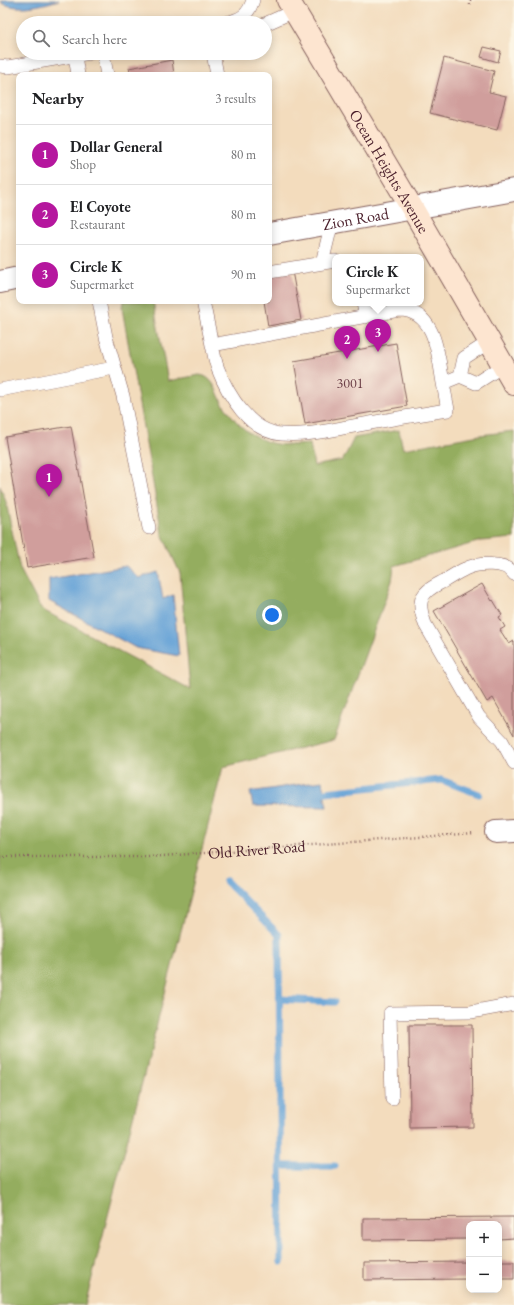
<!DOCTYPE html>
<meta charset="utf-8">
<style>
body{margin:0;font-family:"EB Garamond",serif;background:#f2f2f2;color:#202124}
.controls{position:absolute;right:12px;bottom:12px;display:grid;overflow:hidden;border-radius:8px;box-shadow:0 2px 10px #0003}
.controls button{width:36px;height:36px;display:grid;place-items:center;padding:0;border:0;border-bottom:1px solid #e0e0e0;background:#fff;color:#202124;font:20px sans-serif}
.you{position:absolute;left:272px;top:615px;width:14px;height:14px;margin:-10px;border:3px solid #fff;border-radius:50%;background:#1a73e8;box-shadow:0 0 0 6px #1a73e833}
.badge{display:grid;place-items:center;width:26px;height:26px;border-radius:50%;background:#b5179e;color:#fff;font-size:13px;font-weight:700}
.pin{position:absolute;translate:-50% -33px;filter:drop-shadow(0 1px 2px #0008)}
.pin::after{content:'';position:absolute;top:21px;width:14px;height:12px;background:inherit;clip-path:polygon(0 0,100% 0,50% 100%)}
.popup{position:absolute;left:332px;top:254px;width:92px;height:52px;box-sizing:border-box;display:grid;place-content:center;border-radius:8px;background:#fff;filter:drop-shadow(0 1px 3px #0005);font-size:13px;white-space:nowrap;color:#757577}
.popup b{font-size:15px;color:#202124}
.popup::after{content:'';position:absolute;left:50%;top:100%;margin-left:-8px;border:8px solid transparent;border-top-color:#fff}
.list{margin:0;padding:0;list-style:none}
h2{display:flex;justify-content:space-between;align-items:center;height:52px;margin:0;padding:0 16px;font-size:17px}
h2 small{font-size:13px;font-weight:400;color:#757577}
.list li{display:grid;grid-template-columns:26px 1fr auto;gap:12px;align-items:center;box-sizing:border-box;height:60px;padding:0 16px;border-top:1px solid #e0e0e0}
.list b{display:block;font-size:15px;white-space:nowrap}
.list p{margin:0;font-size:13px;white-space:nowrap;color:#757577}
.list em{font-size:13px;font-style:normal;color:#757577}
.icon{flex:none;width:22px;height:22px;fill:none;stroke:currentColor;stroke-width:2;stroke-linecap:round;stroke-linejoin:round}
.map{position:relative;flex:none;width:514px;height:1305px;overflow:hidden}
.search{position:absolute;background:#fff;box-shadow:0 2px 10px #0003;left:16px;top:16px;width:256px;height:44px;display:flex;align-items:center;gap:10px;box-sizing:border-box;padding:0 14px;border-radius:22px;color:#757577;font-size:15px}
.panel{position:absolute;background:#fff;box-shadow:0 2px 10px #0003;left:16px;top:72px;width:256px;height:232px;border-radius:8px}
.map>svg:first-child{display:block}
.forest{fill:#94ad5f;stroke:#6f6645}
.water{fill:#66a3d7;stroke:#586181}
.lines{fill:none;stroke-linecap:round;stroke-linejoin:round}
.stream{stroke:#66a3d7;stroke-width:7}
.building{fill:#d09e9c}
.service-casing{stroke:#85615e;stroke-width:14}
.minor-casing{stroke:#85615e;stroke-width:24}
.tertiary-casing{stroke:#85615e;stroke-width:24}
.secondary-casing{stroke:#85615e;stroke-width:24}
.path{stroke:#85615e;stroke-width:2.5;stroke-dasharray:1 3;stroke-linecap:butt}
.service{stroke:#fff;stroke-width:13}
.minor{stroke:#fff;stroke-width:22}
.tertiary{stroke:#fff;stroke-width:22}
.secondary{stroke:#fde5d0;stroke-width:22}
.labels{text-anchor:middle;stroke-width:4;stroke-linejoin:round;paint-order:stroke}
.number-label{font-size:14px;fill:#6c3f47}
.street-label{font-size:16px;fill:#4a1f2b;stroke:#fcf5e5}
</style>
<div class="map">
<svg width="514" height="1305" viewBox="0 0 514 1305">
<rect width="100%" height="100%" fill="#fcf5e5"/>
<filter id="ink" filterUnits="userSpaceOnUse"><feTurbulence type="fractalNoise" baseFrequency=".025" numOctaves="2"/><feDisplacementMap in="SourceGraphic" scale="8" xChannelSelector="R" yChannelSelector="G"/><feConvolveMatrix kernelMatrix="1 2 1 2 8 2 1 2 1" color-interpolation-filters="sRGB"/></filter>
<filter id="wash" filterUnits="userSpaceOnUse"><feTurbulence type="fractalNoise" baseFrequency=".012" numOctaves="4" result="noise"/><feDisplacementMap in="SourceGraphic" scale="16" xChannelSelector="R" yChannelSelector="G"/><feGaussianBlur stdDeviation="0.9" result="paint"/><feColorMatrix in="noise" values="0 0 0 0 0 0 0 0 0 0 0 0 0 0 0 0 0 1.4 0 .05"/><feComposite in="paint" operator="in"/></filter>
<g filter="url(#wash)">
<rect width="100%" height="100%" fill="#f3dcbd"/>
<path class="forest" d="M123 301H153L168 381 199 375C214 376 217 394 223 404 227 410 232 416 236 421 243 429 252 435 261 439 276 447 294 445 310 444L314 466 343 460 354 438 399 430 403 449 480 435 514 431V538L481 541 394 566 392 581 334 740 223 767 85 1305H0V486L6 502 20 569 41 609 190 689 180 573 162 534 122 308Z"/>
<path class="water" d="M6 0H59C42 5 17 12 0 2Z
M126 566 139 578 158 572 163 599 173 595 179 656 136 648 49 601V579Z
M322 781 327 807 253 806 250 792Z"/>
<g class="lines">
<path class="stream" d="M316 793 441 780 479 794
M226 881 279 935 281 1262
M279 999 334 1002
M280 1166H335"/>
</g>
<g id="blocks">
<path class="building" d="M484 47 501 51 498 62 481 57Z
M444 58 494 71 489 92 506 96 497 130 430 113Z
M172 60 174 75H131L129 68Z
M292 271 301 320 268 326 264 301H269V275Z
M396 343 407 406 305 424 294 361Z
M71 426 94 557 27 568 5 437Z
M482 584 492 601 493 600 502 615 499 617 505 627 500 630 509 644 514 641V735L493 698 487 702 434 611Z
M409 1025H472L473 1127 410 1128Z
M514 1217V1238L499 1239V1224H469V1239L363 1240V1218Z
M499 1261H514V1279H499Z
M469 1262V1279L364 1280V1263Z"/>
</g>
</g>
<g filter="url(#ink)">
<use href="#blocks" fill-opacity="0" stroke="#85615e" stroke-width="1"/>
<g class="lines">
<defs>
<path id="service" d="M226 23C241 19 248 16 253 0
M265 24 294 11
M103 53 107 75
M213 53 217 75
M75 56 78 75
M0 66 8 67 90 53
M322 263 332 222
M269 272 335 261
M99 301 106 337 123 396 149 528
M203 301 212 345 399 310C436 310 438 355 443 383L460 376
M363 303 366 317
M489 342 464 358 460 376 476 383 504 365
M212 345C214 353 215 362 218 369 228 395 250 432 281 434 304 436 326 431 348 427 381 421 414 415 448 410L443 383
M0 390 114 368
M514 574C506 561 477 563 465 569 458 572 451 577 444 581 435 586 422 591 421 603 420 611 423 617 425 624L473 707 479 717 502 741 514 763
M392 1099 390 1013 471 1012 514 1004"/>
<path id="minor" d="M496 832 514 831"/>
<g id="tertiary">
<path id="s2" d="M269 234 514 190"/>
<path d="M0 282 19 278"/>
</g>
<g id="secondary">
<path id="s3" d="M288 0 412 208 514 384"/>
</g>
</defs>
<use href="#service" class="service-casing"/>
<use href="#minor" class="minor-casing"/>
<use href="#tertiary" class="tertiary-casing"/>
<use href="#secondary" class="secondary-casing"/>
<g class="path">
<path d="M470 0V6"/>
<path id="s1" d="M0 857H149L475 833"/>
</g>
<use href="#service" class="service"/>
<use href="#minor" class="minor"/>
<use href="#tertiary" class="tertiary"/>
<use href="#secondary" class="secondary"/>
</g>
</g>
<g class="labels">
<g class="number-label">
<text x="350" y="388">3001</text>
</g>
<g class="street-label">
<text dy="6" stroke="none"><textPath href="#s3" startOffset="199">Ocean Heights Avenue</textPath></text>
<text dy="6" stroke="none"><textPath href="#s2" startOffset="88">Zion Road</textPath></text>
<text dy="6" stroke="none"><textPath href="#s1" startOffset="257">Old River Road</textPath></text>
</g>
</g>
</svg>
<div class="controls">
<button>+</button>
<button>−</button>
</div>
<div class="you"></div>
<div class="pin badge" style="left:49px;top:497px">1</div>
<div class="pin badge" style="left:347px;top:359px">2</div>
<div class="pin badge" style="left:378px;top:352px">3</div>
<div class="popup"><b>Circle K</b>Supermarket</div>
<div class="search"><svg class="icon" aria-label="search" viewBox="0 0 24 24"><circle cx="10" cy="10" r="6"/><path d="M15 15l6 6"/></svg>Search here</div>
<section class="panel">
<h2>Nearby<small>3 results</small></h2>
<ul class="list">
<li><span class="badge">1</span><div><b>Dollar General</b><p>Shop</p></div><em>80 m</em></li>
<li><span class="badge">2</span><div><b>El Coyote</b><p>Restaurant</p></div><em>80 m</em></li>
<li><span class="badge">3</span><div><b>Circle K</b><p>Supermarket</p></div><em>90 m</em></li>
</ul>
</section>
</div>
